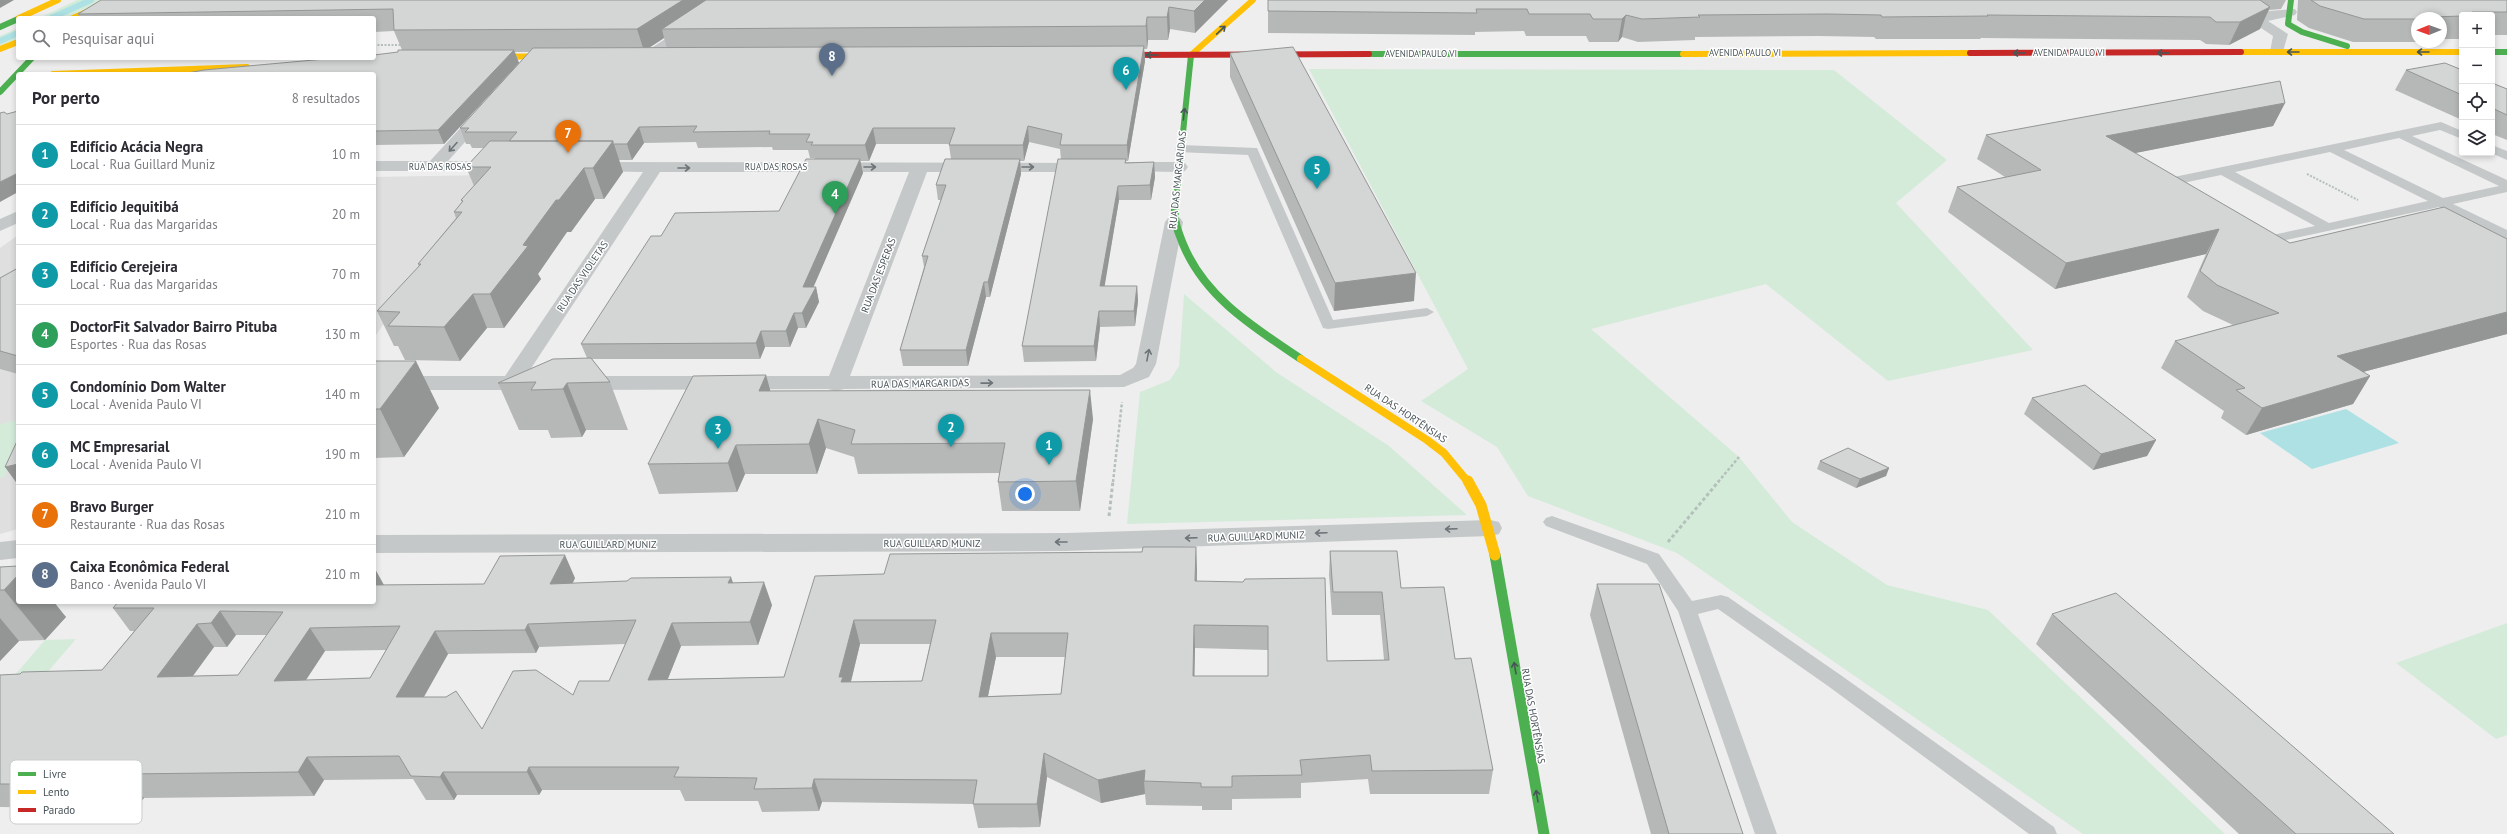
<!DOCTYPE html>
<html lang="pt">
<meta charset="utf-8">
<style>
body{margin:0;font-family:"PT Sans",sans-serif;background:#f7f7f7;color:#2b2b33}
.controls{position:absolute;right:12px;top:12px;display:grid;overflow:hidden;border-radius:4px;box-shadow:0 2px 6px #0003}
.controls button{width:36px;height:36px;display:grid;place-items:center;padding:0;border:0;border-bottom:1px solid #e1e1e2;background:#fff;color:#2b2b33;font:20px sans-serif}
.compass{position:absolute;left:2411px;top:12px;width:36px;height:36px;border-radius:50%;background:#fff;box-shadow:0 2px 6px #0003;rotate:269deg}
.you{position:absolute;left:1025px;top:494px;width:14px;height:14px;margin:-10px;border:3px solid #fff;border-radius:50%;background:#1a73e8;box-shadow:0 0 0 6px #1a73e833}
.badge{display:grid;place-items:center;width:26px;height:26px;border-radius:50%;background:#b45309;color:#fff;font-size:13px;font-weight:700}
.pin{position:absolute;translate:-50% -33px;filter:drop-shadow(0 1px 2px #0008)}
.pin::after{content:'';position:absolute;top:21px;width:14px;height:12px;background:inherit;clip-path:polygon(0 0,100% 0,50% 100%)}
.list{margin:0;padding:0;list-style:none}
h2{display:flex;justify-content:space-between;align-items:center;height:52px;margin:0;padding:0 16px;font-size:17px}
h2 small{font-size:13px;font-weight:400;color:#7c7c81}
.list li{display:grid;grid-template-columns:26px 1fr auto;gap:12px;align-items:center;box-sizing:border-box;height:60px;padding:0 16px;border-top:1px solid #e1e1e2}
.list b{display:block;font-size:15px;white-space:nowrap}
.list p{margin:0;font-size:13px;white-space:nowrap;color:#7c7c81}
.list em{font-size:13px;font-style:normal;color:#7c7c81}
.icon{flex:none;width:22px;height:22px;fill:none;stroke:currentColor;stroke-width:2;stroke-linecap:round;stroke-linejoin:round}
.map{position:relative;flex:none;width:2507px;height:834px;overflow:hidden}
.search{position:absolute;background:#fff;box-shadow:0 2px 6px #0003;left:16px;top:16px;width:360px;height:44px;display:flex;align-items:center;gap:10px;box-sizing:border-box;padding:0 14px;border-radius:4px;color:#7c7c81;font-size:15px}
.panel{position:absolute;background:#fff;box-shadow:0 2px 6px #0003;left:16px;top:72px;width:360px;height:532px;border-radius:4px}
.map>svg:first-child{display:block}
.education{fill:#e0dfdf}
.green{fill:#d4ebda}
.water{fill:#ade1e4}
.lines{fill:none;stroke-linecap:round;stroke-linejoin:round}
.stream{stroke:#ade1e4;stroke-width:6}
.path-far2{stroke:#b5c0bb;stroke-width:2;stroke-dasharray:2 1.5;stroke-linecap:butt}
.path-far1{stroke:#b5c0bb;stroke-width:2.5;stroke-dasharray:3 2;stroke-linecap:butt}
.path{stroke:#b5c0bb;stroke-width:3;stroke-dasharray:3.5 2.5;stroke-linecap:butt}
.lane{fill:#c5c8c9;fill-rule:evenodd}
.street{fill:#c5c8c9;fill-rule:evenodd}
.fast-far2{stroke:#4caf50;stroke-width:6}
.fast-far1{stroke:#4caf50;stroke-width:8}
.fast{stroke:#4caf50;stroke-width:11}
.slow-far2{stroke:#ffc107;stroke-width:6}
.slow-far1{stroke:#ffc107;stroke-width:8}
.slow{stroke:#ffc107;stroke-width:11}
.jam{stroke:#c62828;stroke-width:6}
.wall{fill:#b6b8b8;fill-rule:evenodd}
.shaded-wall{fill:#949696}
.building{fill:#d4d6d6;stroke:#949696;fill-rule:evenodd}
.oneway{stroke:#475757}
.oneway2{stroke:#6d7579}
.labels{text-anchor:middle;stroke-width:3;stroke-linejoin:round;paint-order:stroke}
.far-street-label{font-size:9px;fill:#475257;stroke:#fff}
.street-label{font-size:10px;fill:#475257;stroke:#fff}
.key{fill:#fff;stroke:#c8cbcd;stroke-width:1}
.key-label{font-size:11px;fill:#475257}
</style>
<div class="map">
<svg width="2507" height="834" viewBox="0 0 2507 834">
<rect width="100%" height="100%" fill="#eee"/>
<path class="education" d="M487 175 374 338V177Z
M18 235V529L0 534V248Z"/>
<path class="green" d="M77 0H109L70 18H39Z
M18 28V40L0 45V36Z
M1309 69 1834 70 1947 160 1896 203 2033 350 1888 381 1766 284 1591 329 1739 457 1792 522 1887 585 1988 610 2225 834H2083L1677 553 1528 496 1497 447 1421 401 1468 369Z
M1184 294 1276 372 1389 446 1467 515 1127 524 1140 392 1170 380 1179 366Z
M18 420V442L5 476 0 478V424Z
M2507 623V735L2496 739 2396 663Z
M76 639 33 689H3L45 640Z"/>
<path class="water" d="M2346 409 2399 443 2312 469 2260 433Z"/>
<g class="lines">
<path class="stream" d="M51 18 91 0
M0 41 18 33"/>
<path class="path-far2" d="M374 45H403
M2307 174 2358 200"/>
<path class="path-far1" d="M1113 482 1122 402
M1718 482 1739 457"/>
<path class="path" d="M1109 516 1113 481
M1668 542 1719 481"/>
<path class="lane" d="M2441 122 2462 131V139L2440 130 2412 136 2507 180V192L2453 204 2507 230V239L2439 207 2263 245 2256 241 2258 238 2315 226 2221 175 2164 187 2158 183 2164 179ZM2399 138 2499 186 2443 198 2344 150ZM2330 152 2428 201 2329 223 2235 172Z
M1181 145 1257 148 1333 320 1427 308 1434 312 1427 316 1328 329 1323 328 1248 155 1177 152 1175 149Z
M2492 145 2507 151V160L2491 153Z
M1552 516 1659 554 1692 601 1721 595 1728 597 1842 676 2054 827 2057 834H2029L1828 686 1718 609 1698 614 1777 834H1755L1678 611 1647 564 1546 526 1543 522 1546 518Z"/>
<path class="street" d="M726 0H742L655 58H645L643 55 645 52Z
M2192 0H2213L2256 12 2295 9 2297 12 2295 15 2268 21 2288 34 2282 55H2272L2270 52 2273 36 2246 18 2194 3Z
M483 108 491 113 448 161 497 162 503 163 506 167 503 171H374V161H430L477 110Z
M592 162 1091 163 1094 167 1091 171 1085 172H927L850 376 1120 375 1133 368 1136 364 1165 222 1168 218H1180L1183 222 1156 364 1149 377 1124 387 844 389 836 391 828 389 582 390 574 388 571 383 574 378 582 376H829L909 172H660L526 376 537 378 540 383 537 388 529 390H374V376H505L643 172 586 171 583 167 586 163Z
M1124 162H1179L1185 163 1188 167 1185 171 1179 172 1118 171 1115 167 1118 163Z
M18 211V223L0 231V219Z
M1490 520 1499 522 1502 528 1499 534 1490 536 1066 551 374 553V535L1066 533Z
M18 540V558L0 560V542Z"/>
<path class="fast-far2" d="M2291 0 2288 24 2302 32 2347 46
M0 27 18 19
M2492 52H2507
M1369 54H1683
M0 92 32 58
M1175 210 1191 55"/>
<path class="fast-far1" d="M1175 209C1174 223 1178 231 1183 244 1205 298 1255 328 1301 359"/>
<path class="fast" d="M1495 555 1544 834"/>
<path class="slow-far2" d="M19 18 58 0
M73 18 114 0
M0 49 18 42
M2241 52H2462
M1683 54 1970 53
M1191 55 1253 0
M487 57 557 56
M53 74 247 67"/>
<path class="slow-far1" d="M1301 359 1427 440 1444 453 1468 482"/>
<path class="slow" d="M1468 481 1481 505 1495 555"/>
<path class="jam" d="M1970 53 2241 52
M1115 55 1369 54"/>
</g>
<path class="wall" d="M101 0H1228L1195 33 1170 29 1168 40H1148L1147 49H1144L1145 61 1128 161H1126V163L1154 162 1155 177 1151 200H1119L1104 286H1137L1138 301 1135 326 1100 327 1096 361 1024 362 1022 346 1061 159 1060 149 1029 142 1024 161H1020L1021 174 990 297H986L968 366H903L900 350 924 267 922 256 941 200H938L936 185 951 159 949 145V144H876L869 161H860L863 173 813 287H816L819 302 806 328H798L790 347H765L760 359H592L610 382 628 430H586L582 437 551 438 548 430H519L498 383 587 358 581 344 661 236 779 211 815 159 814 158H810L808 150H773L772 147 698 148 696 142 644 143 632 160H619L623 172 604 199H595L571 232H567L538 274 541 279 504 328H487L460 361 405 360 398 346H394L377 311 419 267 418 264 456 218 454 212 462 202 461 200 474 186 466 167 484 148H472L470 144H466L460 128 530 52H515L519 63 444 144 374 145V74L398 52 402 50 394 31 374 32V18H80L78 14ZM664 38 667 48H649Z
M1268 0H2286L2281 9 2269 10 2260 29 2229 45 2206 44 2200 40 1981 38 1980 39H1876L1874 37 1820 36 1695 37V40L1638 42 1622 37 1618 42H1589L1586 36H1526L1524 31 1475 32V35L1268 33Z
M2298 0H2507V35H2492V15H2462V39H2441V18H2417V42H2353L2309 28 2297 20Z
M1230 53 1414 301 1334 311 1230 77Z
M2406 70H2462V120L2395 90Z
M2492 83 2507 89V140L2492 134Z
M2285 103 2273 126 2134 153 2290 243 2507 239V334L2363 372 2370 376 2353 404 2246 435 2221 418 2224 411 2161 368 2175 341 2233 325 2203 311 2187 297 2206 254 2055 289 1948 212 1957 187 2005 177 1977 159 1986 135Z
M18 268V374L0 369V278Z
M374 361 439 408 404 457 374 458Z
M766 375 770 391 1093 419 1080 511H1002L998 482 1000 473 858 474 854 457 826 448 817 474H745L737 492 659 494 648 464Z
M2032 398 2156 440 2147 456 2093 470 2024 414Z
M1820 461 1889 468 1886 476 1856 488 1817 469Z
M1196 547 1197 581 1327 661 1384 660 1380 615H1332L1329 575 1330 551 1401 588 1455 659 1493 770 1489 794H1370L1368 779 1301 783V798L1232 799V810H1202V806L1146 805 1145 794 1101 803 1047 777 1040 827 978 828 973 804 822 802 819 811 762 812 758 801H685L680 790H542L539 795H457L454 800H426L413 779 324 780 314 796 144 798 140 803 83 801 78 808 0 807V675L102 670 134 631H130L113 608 384 585 484 584 575 578 573 583H733L772 605 758 645 681 646 668 679 784 677 884 574ZM236 635H267L238 675 193 676 214 647H227ZM625 644 609 681 482 729 424 697 448 654 536 653 539 647ZM860 644H930L922 681 851 682ZM1195 648 1268 650V676H1194ZM386 650 370 678 306 680 325 651ZM996 657H1065L1061 694 988 696Z
M0 567 66 617 45 640 19 641 0 661Z
M1597 584 1743 834H1651L1590 615Z
M2052 614 2394 834H2239L2036 644Z"/>
<path class="shaded-wall" d="M0 0H14L0 8Z
M683 0H723L662 29 664 38 644 51 637 29Z
M1205 0H1228L1195 33 1194 11Z
M1169 7 1170 29 1168 40 1167 17Z
M2270 7 2260 29 2229 45 2240 22Z
M1626 15 1622 37 1618 42 1622 19Z
M1147 17 1148 40 1147 49 1146 26Z
M1144 46 1145 61 1128 161 1127 145Z
M514 50 519 63 444 144 438 130Z
M2285 103 2273 126 2095 161 2106 136Z
M1028 126 1029 142 1024 161 1023 145Z
M639 127 644 143 632 160 627 144Z
M873 128 876 144 869 161 865 145Z
M613 141 623 172 604 199 593 168Z
M860 159 863 173 807 302 803 287Z
M1020 159 1021 174 990 297 988 282Z
M1154 162 1155 177 1151 200 1150 185Z
M584 168 595 199 571 232H567L538 274 541 279 504 328 490 294 523 245 556 200Z
M18 173V192L0 202V182Z
M1118 186 1119 200 1102 302 1100 286Z
M2219 229 2206 254 2055 289 2066 263Z
M1416 273 1414 301 1334 311 1335 283Z
M984 282 986 297 968 366 966 350Z
M1137 286 1138 301 1135 326 1134 311Z
M816 287 819 302 806 328 802 313Z
M473 294 487 328 460 361 444 327Z
M1099 311 1100 327 1096 361 1094 346Z
M2507 312V334L2321 383 2337 356Z
M794 313 798 328 790 347 786 331Z
M761 331 765 347 760 359 756 343Z
M416 361 439 408 404 457 380 409Z
M766 375 774 404 759 391Z
M2370 376 2353 404 2246 435 2262 408Z
M567 383 586 430 582 437 563 389Z
M1090 390 1093 419 1080 511 1076 481Z
M818 419 826 448 817 474 809 444Z
M2156 440 2147 456 2093 470 2101 454Z
M736 445 745 474 737 492 728 463Z
M18 464V485L5 467Z
M1889 468 1886 476 1856 488 1860 479Z
M1196 547 1197 570 1196 605 1195 581Z
M565 555 575 578 560 607 550 584Z
M374 567 384 585 374 599Z
M18 575V602H54L66 617 45 640 4 590Z
M731 577 739 600 728 583Z
M764 582 772 605 758 645 750 622Z
M220 611 236 635 227 647 211 623Z
M0 618 19 641 0 661Z
M854 620 860 644 848 693 839 677Z
M672 623 681 646 658 703 648 680Z
M197 624 214 647 175 700 157 677Z
M528 624 539 647 536 653 525 630Z
M1194 625 1195 648 1194 700 1193 676Z
M310 628 325 651 290 704 274 681Z
M435 631 448 654 410 721 396 697Z
M991 633 996 657 983 720 979 697Z
M1044 753 1047 777 1040 827 1037 804Z
M307 757 324 780 314 796 298 772Z
M529 767 542 790 539 795 527 772Z
M1145 770 1144 781 1145 794 1101 803 1098 780Z
M443 772 457 795 454 800 440 777Z
M124 774 144 798 140 803 120 779Z
M62 778 83 801 78 808 57 784Z
M814 779 822 802 819 811 812 788Z"/>
<path class="building" d="M101 0H683L637 29 394 30 393 9 78 14Z
M706 0H1205L1194 11 1169 7 1167 17H1147L1146 26 662 29Z
M1268 0H2260L2270 7 2240 22H2216L2210 17 1987 15 1988 16 1882 17 1881 15 1827 14 1698 15 1700 17 1642 19 1626 15 1622 19H1593L1590 14H1529L1527 9H1476L1477 13 1268 11Z
M2311 0H2507V12H2472L2476 15H2462V16L2432 17 2435 18H2417V19H2364L2320 6Z
M1144 46 1127 145H1060L1062 134 1028 126 1023 145H949L955 128H873L865 145H811L813 142H806L810 134H769L770 131 693 132 697 126 639 127 627 144H613V141H509L517 132H465L469 128H460L533 48Z
M1293 47 1416 273 1335 283 1230 53Z
M398 50H514L438 130 374 131V74H182L204 70 336 58H374V55L398 52Z
M2445 63 2462 70V95L2406 70Z
M2280 81 2285 103 2106 136 2290 243 2444 207 2507 239V312L2337 356 2370 376 2262 408 2236 390 2245 388 2175 341 2279 313 2217 285 2200 271 2219 229 2066 263 1957 187 2041 170 1986 135Z
M2492 83 2507 89V115L2492 108Z
M18 111V173L0 182V113L4 112 7 114Z
M490 141H613L593 168H584L559 200H556L523 245 528 246 490 294H473L444 327 388 326 400 312 377 311 421 264H418L462 212H454L463 201 461 200 491 167H466Z
M806 159H860L803 287H816L802 313H794L786 331H761L756 343 581 344 651 236H661L675 213 779 211Z
M945 159H1020L988 282H984L966 350H900L928 256H922L946 185H936Z
M1058 159H1126L1125 163 1154 162 1150 185 1118 186 1100 286H1137L1134 311H1099L1094 346H1022Z
M18 268V356L0 351V278Z
M591 358 610 382 567 383 563 389 531 390 536 382 498 383 553 359Z
M374 361H416L380 409H374Z
M766 375 759 391 1090 390 1076 481 998 482 1005 443 851 444 855 430 818 419 809 444 736 445 728 463 648 464 693 376Z
M2085 385 2156 440 2101 454 2032 398Z
M18 439V464L5 467Z
M1848 448 1889 468 1860 479 1820 461Z
M1143 547H1196L1195 581 1243 582 1245 579 1325 578 1327 661 1389 660 1382 592H1333L1330 551H1397L1401 588 1444 587 1455 659 1471 658 1493 770 1372 771 1370 755 1300 760 1302 775 1232 776V787H1201V783L1144 781 1145 770 1098 780 1044 753 1037 804H973L977 780 814 779 812 788 754 789 757 778 674 777 679 767H529L527 772H443L440 777 411 776 399 756 307 757 298 772 124 774 120 779 62 778 57 784H0V675L20 674 22 672 102 670 154 608H113L118 602H374V585L484 584 500 556 565 555 550 584 627 581 631 578 731 577 728 583 764 582 750 622 672 623 648 680 784 677 815 576 884 574 890 554 1142 552ZM220 611 283 612 238 675 157 677 197 624 211 623ZM636 620 609 681H579L573 695 536 670 513 671 482 729 456 691 446 697H396L435 631 525 630 528 624ZM854 620H936L922 681 841 682 843 677H839ZM1194 625 1268 626V676H1193ZM400 626 370 678 274 681 310 628ZM991 633H1068L1061 694 979 697Z
M18 566V575L4 590H0V567Z
M1597 584H1659L1743 834H1669Z
M2116 593 2394 834H2296L2052 614Z"/>
<defs><path id="oneway-shaft" d="M-6 0H5M1.5-3L5.5 0L1.5 3" fill="none" stroke-width="1.6" stroke-linecap="round" stroke-linejoin="round"/></defs>
<g class="oneway">
<use href="#oneway-shaft" transform="translate(1221 30) rotate(-43)"/>
<use href="#oneway-shaft" transform="translate(2293 52) rotate(-180)"/>
<use href="#oneway-shaft" transform="translate(2423 52) rotate(180)"/>
<use href="#oneway-shaft" transform="translate(2019 53) rotate(180)"/>
<use href="#oneway-shaft" transform="translate(2163 53) rotate(180)"/>
<use href="#oneway-shaft" transform="translate(1152 55) rotate(-180)"/>
<use href="#oneway-shaft" transform="translate(1184 114) rotate(-84)"/>
<use href="#oneway-shaft" transform="translate(1515 668) rotate(-100)"/>
<use href="#oneway-shaft" transform="translate(1537 796) rotate(-100)"/>
</g>
<g class="oneway2">
<use href="#oneway-shaft" transform="translate(453 147) rotate(132)"/>
<use href="#oneway-shaft" transform="translate(870 167)"/>
<use href="#oneway-shaft" transform="translate(1028 167)"/>
<use href="#oneway-shaft" transform="translate(684 168)"/>
<use href="#oneway-shaft" transform="translate(1148 355) rotate(-79)"/>
<use href="#oneway-shaft" transform="translate(987 383) rotate(-1)"/>
<use href="#oneway-shaft" transform="translate(1451 529) rotate(178)"/>
<use href="#oneway-shaft" transform="translate(1321 533) rotate(178)"/>
<use href="#oneway-shaft" transform="translate(1191 538) rotate(178)"/>
<use href="#oneway-shaft" transform="translate(1061 542) rotate(180)"/>
</g>
<g class="labels">
<g class="far-street-label">
<text x="1745" y="56">AVENIDA PAULO VI</text>
<text x="2069" y="56">AVENIDA PAULO VI</text>
<text x="1421" y="57">AVENIDA PAULO VI</text>
<text x="440" y="170">RUA DAS ROSAS</text>
<text x="776" y="170">RUA DAS ROSAS</text>
</g>
<g class="street-label">
<text transform="translate(1177 180) rotate(-84)" y="4">RUA DAS MARGARIDAS</text>
<text transform="translate(878 275) rotate(-69)" y="4">RUA DAS ESPERAS</text>
<text transform="translate(582 276) rotate(-56)" y="4">RUA DAS VIOLETAS</text>
<text transform="translate(920 383) rotate(-1)" y="4">RUA DAS MARGARIDAS</text>
<text transform="translate(1406 413) rotate(34)" y="4">RUA DAS HORTÊNSIAS</text>
<text transform="translate(1256 536) rotate(-2)" y="4">RUA GUILLARD MUNIZ</text>
<text x="932" y="547">RUA GUILLARD MUNIZ</text>
<text x="608" y="548">RUA GUILLARD MUNIZ</text>
<text transform="translate(1534 716) rotate(80)" y="4">RUA DAS HORTÊNSIAS</text>
</g>
</g>
<rect x="10" y="760" width="132" height="64" rx="6" class="key"/>
<rect x="18" y="772" width="18" height="4" fill="#4caf50"/>
<rect x="18" y="790" width="18" height="4" fill="#ffc107"/>
<rect x="18" y="808" width="18" height="4" fill="#c62828"/>
<g class="key-label">
<text x="43" y="778">Livre</text>
<text x="43" y="796">Lento</text>
<text x="43" y="814">Parado</text>
</g>
</svg>
<div class="controls">
<button>+</button>
<button>−</button>
<button><svg class="icon" aria-label="locate" viewBox="0 0 24 24"><circle cx="12" cy="12" r="6"/><path d="M12 2v4M12 18v4M2 12h4M18 12h4"/></svg></button>
<button><svg class="icon" aria-label="layers" viewBox="0 0 24 24"><path d="M12 4l9 5-9 5-9-5zM3 14l9 5 9-5"/></svg></button>
</div>
<svg class="compass" viewBox="-18 -18 36 36"><path d="M0-13l5 13h-10z" fill="#e53935"/><path d="M0 13l5-13h-10z" fill="#7c7c81"/></svg>
<div class="you"></div>
<div class="pin badge" style="left:1049px;top:465px;background:#0f9aa8">1</div>
<div class="pin badge" style="left:951px;top:447px;background:#0f9aa8">2</div>
<div class="pin badge" style="left:718px;top:449px;background:#0f9aa8">3</div>
<div class="pin badge" style="left:835px;top:214px;background:#2e9e5b">4</div>
<div class="pin badge" style="left:1317px;top:189px;background:#0f9aa8">5</div>
<div class="pin badge" style="left:1126px;top:90px;background:#0f9aa8">6</div>
<div class="pin badge" style="left:568px;top:153px;background:#e8710a">7</div>
<div class="pin badge" style="left:832px;top:76px;background:#5c6f8a">8</div>
<div class="search"><svg class="icon" aria-label="search" viewBox="0 0 24 24"><circle cx="10" cy="10" r="6"/><path d="M15 15l6 6"/></svg>Pesquisar aqui</div>
<section class="panel">
<h2>Por perto<small>8 resultados</small></h2>
<ul class="list">
<li><span class="badge" style="background:#0f9aa8">1</span><div><b>Edifício Acácia Negra</b><p>Local · Rua Guillard Muniz</p></div><em>10 m</em></li>
<li><span class="badge" style="background:#0f9aa8">2</span><div><b>Edifício Jequitibá</b><p>Local · Rua das Margaridas</p></div><em>20 m</em></li>
<li><span class="badge" style="background:#0f9aa8">3</span><div><b>Edifício Cerejeira</b><p>Local · Rua das Margaridas</p></div><em>70 m</em></li>
<li><span class="badge" style="background:#2e9e5b">4</span><div><b>DoctorFit Salvador Bairro Pituba</b><p>Esportes · Rua das Rosas</p></div><em>130 m</em></li>
<li><span class="badge" style="background:#0f9aa8">5</span><div><b>Condomínio Dom Walter</b><p>Local · Avenida Paulo VI</p></div><em>140 m</em></li>
<li><span class="badge" style="background:#0f9aa8">6</span><div><b>MC Empresarial</b><p>Local · Avenida Paulo VI</p></div><em>190 m</em></li>
<li><span class="badge" style="background:#e8710a">7</span><div><b>Bravo Burger</b><p>Restaurante · Rua das Rosas</p></div><em>210 m</em></li>
<li><span class="badge" style="background:#5c6f8a">8</span><div><b>Caixa Econômica Federal</b><p>Banco · Avenida Paulo VI</p></div><em>210 m</em></li>
</ul>
</section>
</div>
